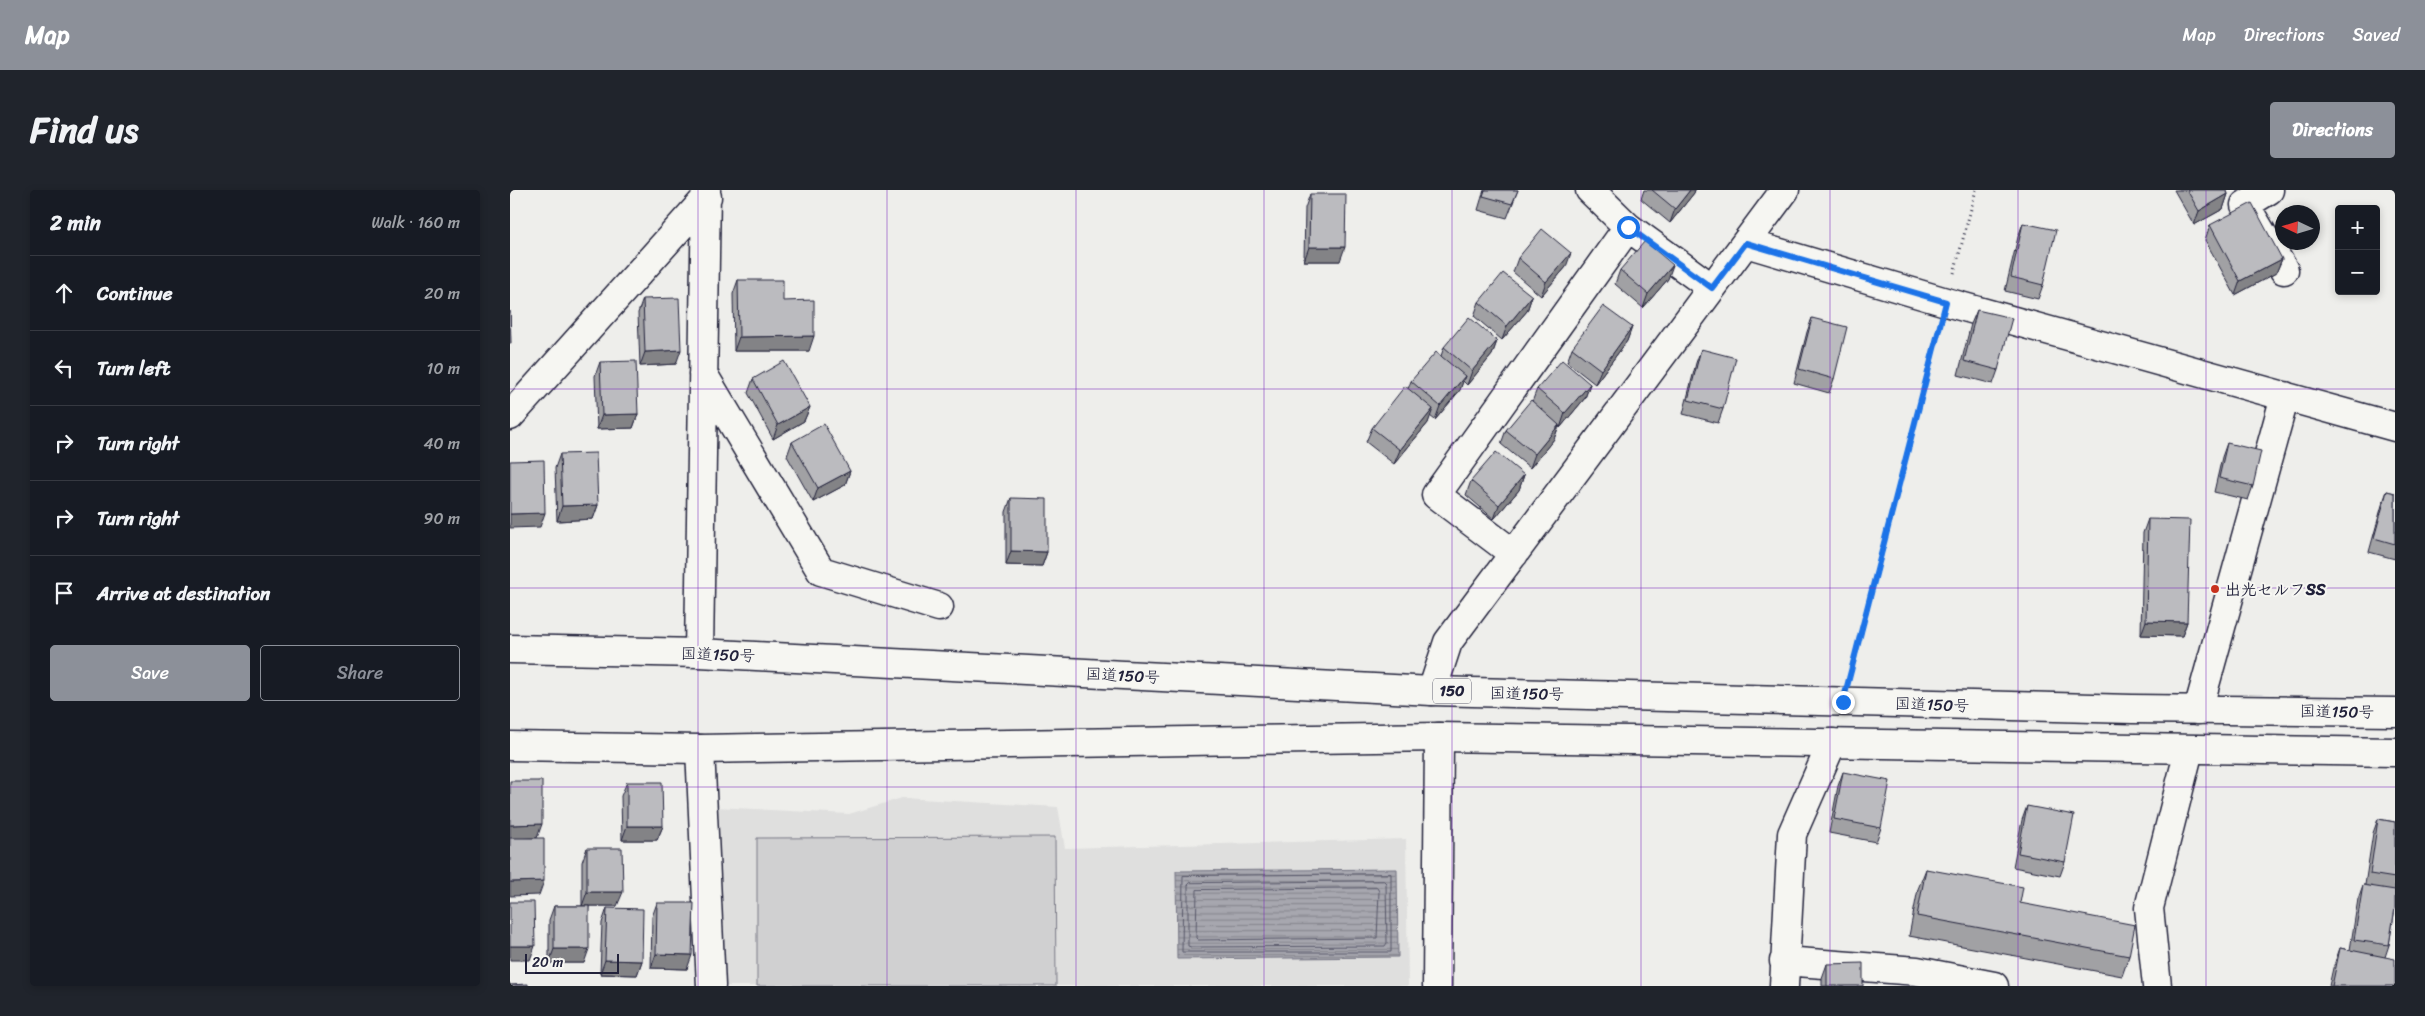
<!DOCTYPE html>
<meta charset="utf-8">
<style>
body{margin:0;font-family:Sriracha,"Klee One",sans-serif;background:#20242c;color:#f1f3f6}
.controls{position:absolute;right:15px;top:15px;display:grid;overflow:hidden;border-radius:5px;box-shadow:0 2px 8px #0003}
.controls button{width:45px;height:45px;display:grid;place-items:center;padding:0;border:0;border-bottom:1px solid #363941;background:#171b24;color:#f1f3f6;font:25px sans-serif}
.compass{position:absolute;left:1765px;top:15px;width:45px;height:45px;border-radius:50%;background:#171b24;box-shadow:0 2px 8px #0003;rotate:274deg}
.scale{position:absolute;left:15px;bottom:12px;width:94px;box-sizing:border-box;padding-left:5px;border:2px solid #22223b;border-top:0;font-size:14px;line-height:18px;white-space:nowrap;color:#22223b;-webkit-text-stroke:4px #f6f6f2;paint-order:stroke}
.stop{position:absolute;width:15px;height:15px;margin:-11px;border:4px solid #1a73e8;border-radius:50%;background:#fff}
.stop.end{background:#1a73e8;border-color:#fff;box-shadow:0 1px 5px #0008}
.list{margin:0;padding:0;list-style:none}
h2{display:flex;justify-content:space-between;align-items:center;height:65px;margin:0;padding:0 20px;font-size:21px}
h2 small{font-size:16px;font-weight:400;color:#9ea1a6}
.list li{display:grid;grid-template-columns:32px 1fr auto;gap:15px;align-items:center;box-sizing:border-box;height:75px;padding:0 20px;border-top:1px solid #363941}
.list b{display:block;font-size:19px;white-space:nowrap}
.list em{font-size:16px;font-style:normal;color:#9ea1a6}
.actions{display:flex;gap:10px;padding:15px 20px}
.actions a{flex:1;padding:11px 0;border:1px solid #8c9099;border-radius:5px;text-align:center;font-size:18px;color:#8c9099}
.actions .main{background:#8c9099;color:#fff}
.icon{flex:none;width:28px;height:28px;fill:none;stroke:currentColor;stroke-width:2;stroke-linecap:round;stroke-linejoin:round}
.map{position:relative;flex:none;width:1885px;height:796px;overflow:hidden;border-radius:5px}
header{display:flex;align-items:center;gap:30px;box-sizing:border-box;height:70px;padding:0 25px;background:#8c9099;color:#fff}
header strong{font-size:24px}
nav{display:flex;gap:28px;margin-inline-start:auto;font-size:18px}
.intro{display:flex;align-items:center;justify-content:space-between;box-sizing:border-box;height:120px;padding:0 30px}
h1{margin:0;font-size:35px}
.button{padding:12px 22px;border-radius:5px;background:#8c9099;color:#fff;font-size:18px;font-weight:700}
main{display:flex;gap:30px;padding:0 30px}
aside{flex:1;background:#171b24;border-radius:5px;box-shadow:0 2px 8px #0003}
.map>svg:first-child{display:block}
.built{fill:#dfdfde}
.green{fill:#d0d0d1;stroke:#797986}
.water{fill:url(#water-rules);stroke:#727281}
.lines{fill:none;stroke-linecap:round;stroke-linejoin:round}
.shore{stroke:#575769;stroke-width:1}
.minor-casing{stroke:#22223b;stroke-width:31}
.highway-casing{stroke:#22223b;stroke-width:31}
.path{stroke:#22223b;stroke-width:3;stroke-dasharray:1 4;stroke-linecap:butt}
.minor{stroke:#f6f6f2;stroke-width:28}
.highway{stroke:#f6f6f2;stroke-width:28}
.wall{fill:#a1a1a4;stroke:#22223b}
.shaded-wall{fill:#838386;stroke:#22223b}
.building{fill:#bbbbbf;stroke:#22223b}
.route{stroke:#1a73e8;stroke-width:6}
.grid{fill:none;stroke:#7b2cbf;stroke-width:1;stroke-opacity:0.55}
.poi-dot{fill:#c8321e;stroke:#f6f6f2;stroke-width:2}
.labels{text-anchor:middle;stroke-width:4;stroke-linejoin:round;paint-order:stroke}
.shield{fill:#f6f6f2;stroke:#626272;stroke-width:1}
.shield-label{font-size:15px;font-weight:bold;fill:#22223b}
.poi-label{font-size:16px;font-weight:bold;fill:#22223b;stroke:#f6f6f2;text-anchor:start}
.street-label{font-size:16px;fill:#22223b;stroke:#f6f6f2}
</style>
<header>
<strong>Map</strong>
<nav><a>Map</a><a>Directions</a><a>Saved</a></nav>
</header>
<div class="intro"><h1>Find us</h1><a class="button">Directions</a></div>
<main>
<aside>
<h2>2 min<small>Walk · 160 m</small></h2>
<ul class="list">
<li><svg class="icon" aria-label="ahead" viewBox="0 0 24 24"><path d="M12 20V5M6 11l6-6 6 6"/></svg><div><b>Continue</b></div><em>20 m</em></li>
<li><svg class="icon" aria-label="left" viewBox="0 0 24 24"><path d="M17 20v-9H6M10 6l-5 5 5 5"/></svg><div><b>Turn left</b></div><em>10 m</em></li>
<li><svg class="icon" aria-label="right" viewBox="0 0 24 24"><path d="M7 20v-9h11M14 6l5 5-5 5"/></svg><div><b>Turn right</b></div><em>40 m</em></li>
<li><svg class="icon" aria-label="right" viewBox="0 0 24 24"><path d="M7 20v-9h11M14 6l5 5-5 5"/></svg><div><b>Turn right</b></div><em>90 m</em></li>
<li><svg class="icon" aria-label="arrive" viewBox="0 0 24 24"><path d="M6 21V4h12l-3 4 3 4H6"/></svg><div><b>Arrive at destination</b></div></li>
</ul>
<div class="actions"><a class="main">Save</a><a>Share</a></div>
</aside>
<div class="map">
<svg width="1885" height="796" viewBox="0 0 1885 796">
<defs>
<pattern id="water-rules" width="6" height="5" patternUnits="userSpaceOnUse" patternTransform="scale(1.25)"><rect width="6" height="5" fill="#a7a7af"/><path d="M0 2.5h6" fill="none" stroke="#888890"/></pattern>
</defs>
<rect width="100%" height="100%" fill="#eeeeeb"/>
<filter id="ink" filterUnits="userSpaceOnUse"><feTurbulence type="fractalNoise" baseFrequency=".02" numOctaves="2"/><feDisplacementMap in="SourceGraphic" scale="10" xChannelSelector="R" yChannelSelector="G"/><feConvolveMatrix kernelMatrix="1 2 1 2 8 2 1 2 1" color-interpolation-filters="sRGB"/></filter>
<g filter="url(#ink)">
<path class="built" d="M392 608 548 617 555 658 896 649 898 796H207L205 617 339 624Z"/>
<path class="green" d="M545 647 546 796H247V648Z"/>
<path class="water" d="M887 679 888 767 667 769 666 681Z"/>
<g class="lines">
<path class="shore" d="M881 684V762H672L673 686Z
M874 691 876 693 877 753 875 756 681 757 678 756V695L680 693Z
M867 698 869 701 867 748 688 750 686 748 687 700Z"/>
<defs>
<path id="minor" d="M1080 0 1118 37 1202 98
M1759 0 1735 15 1774 80
M1236 53 1436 112 1885 237
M193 184 311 381 429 417
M0 226 197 7
M1004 364 926 305 1118 37
M189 463 196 0
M922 501 938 452 1275 0
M1688 520 1775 206
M190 559 201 796
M1274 771 1407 781 1484 796
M927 796 929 547
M1274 796 1282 644 1322 553
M1647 796 1639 718 1679 560"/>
<path id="highway" d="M0 459 189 463 922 501 1622 519 1885 522
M0 556 190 559 929 547 1885 562"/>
</defs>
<use href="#minor" class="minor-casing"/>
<use href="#highway" class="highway-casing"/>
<path class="path" d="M1444 83 1466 0
M1341 482 1429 139"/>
<use href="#minor" class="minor"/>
<use href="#highway" class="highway"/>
</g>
<path class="wall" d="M974 0H1008L997 28 968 20Z
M1134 0H1185L1184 3 1160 33 1131 9Z
M1664 0H1716L1718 4 1713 19 1684 35Z
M800 4 830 71H794L795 18Z
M1513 33 1533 95 1528 109 1495 101 1508 47Z
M1700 35 1772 69 1766 83 1725 105 1695 50Z
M1008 68 1056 77 1031 106 1003 82Z
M1110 80 1158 89 1133 118 1105 94Z
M228 90 273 111 299 161H224L223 104Z
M1022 106 1017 121 992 150 964 126 969 112Z
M133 109 166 174 130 176 128 123Z
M1467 120 1488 180 1483 194 1448 185 1461 134Z
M1302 128 1324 189 1319 203 1284 193 1297 142Z
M1122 137 1117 151 1085 194 1057 172 1062 158Z
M987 151 982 165 957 195 953 191 950 200 925 230 920 226 918 233 884 274 856 252 862 238 898 199 901 191 931 166 934 157Z
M1191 159 1213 219 1208 233 1173 224 1186 173Z
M90 172 128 224 123 238 87 239 85 186Z
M243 189 300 217 294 231 263 249 238 203Z
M1080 194 1075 208 1050 238 1049 236 1044 249 1020 278 991 254 996 240 1022 212 1027 199Z
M282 252 340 281 335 295 303 312 277 266Z
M1717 253 1743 296 1738 310 1704 302 1712 267Z
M50 264 88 315 83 329 47 331 45 278Z
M1014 285 1009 300 984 329 956 305 961 291Z
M1877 301 1885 303V369L1859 362 1872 315Z
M501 308 537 362 532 376 496 375V322Z
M1638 329 1677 432 1672 446 1631 445 1633 343Z
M1333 582 1371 638 1366 652 1319 643 1328 596Z
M117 592 153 636 147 650H112L111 606Z
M1517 616 1555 672 1550 686 1503 677 1512 630Z
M1868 629 1885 632V718L1879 755 1875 767 1885 796H1819L1823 778 1830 758 1840 760 1848 709 1853 695H1855L1863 643Z
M77 658 107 716H79L74 773H39V730L44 716H72V672Z
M1416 679 1510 713 1619 766 1612 786 1399 746 1408 699Z
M147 713 177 779 141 778 142 727Z
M97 718 132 771 127 785 90 784 92 733Z
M1317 774 1353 796H1312V788Z"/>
<path class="shaded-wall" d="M1180 0H1185L1184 3 1160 33 1165 19Z
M1718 4 1713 19 1684 35 1689 21Z
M799 57H835L830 71H794Z
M1061 63 1056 77 1031 106 1036 92Z
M1772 69 1766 83 1725 105 1730 91Z
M1163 75 1158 89 1133 118 1138 104Z
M1022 106 1017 121 992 150 997 136Z
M1122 137 1117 151 1085 194 1091 180Z
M304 146 299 161H224L229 147Z
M987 151 982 165 957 195 962 181Z
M171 160 166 174 130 176 135 162Z
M955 186 950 200 925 230 930 216Z
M1080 194 1075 208 1050 238 1055 223Z
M300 217 294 231 263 249 268 235Z
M923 219 918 233 884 274 890 260Z
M128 224 123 238 87 239 92 225Z
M1049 235 1044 249 1020 278 1025 264Z
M340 281 335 295 303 312 308 298Z
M1014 285 1009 300 984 329 989 315Z
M88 315 83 329 47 331 52 316Z
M35 323 30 337 0 338V324Z
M501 361 537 362 532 376 496 375Z
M1636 431 1677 432 1672 446 1631 445Z
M32 634 27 648 0 649V635Z
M117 636H153L147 650H112Z
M34 691 29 705 0 706V692Z
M77 702H113L107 716H72Z
M0 756H25L20 770H0Z
M44 759H79L74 773H39Z
M146 764 182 765 177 779 141 778Z
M95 770 132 771 127 785 90 784Z"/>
<path class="building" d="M975 0H1008L1002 14 973 6Z
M1142 0H1180L1165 19Z
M1677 0H1716L1718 4 1689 21Z
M800 4H836L835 57H799Z
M1742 13 1772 69 1730 91 1700 35Z
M1513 33 1546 40 1533 95 1501 87Z
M1032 39 1061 63 1036 92 1008 68Z
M1135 51 1163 75 1138 104 1110 80Z
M993 83 1022 106 997 136 969 112Z
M228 90H273V111L304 110V146L229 147Z
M169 108 171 160 135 162 133 109Z
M1093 116 1122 137 1091 180 1062 158Z
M1467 120 1502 128 1488 180 1454 171Z
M0 121 1 153H0Z
M959 127 987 151 962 181 934 157Z
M1302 128 1337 137 1324 189 1289 179Z
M1191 159 1226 168 1213 219 1178 210Z
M926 162 955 186 930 216 901 191Z
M1052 170 1080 194 1055 223 1027 199Z
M126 171 128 224 92 225 90 172Z
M274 171 300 217 268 235 243 189Z
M895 196 923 219 890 260 862 238Z
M1021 210 1049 235 1025 264 996 240Z
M314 234 340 281 308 298 282 252Z
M1717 253 1751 261 1743 296 1709 288Z
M986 262 1014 285 989 315 961 291Z
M86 263 88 315 52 316 50 264Z
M34 270 35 323 0 324V271Z
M1877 301 1885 303V354L1864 348Z
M501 308 537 309V362L501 361Z
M1638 329 1680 330 1677 432 1636 431Z
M1333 582 1380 591 1371 638 1324 629Z
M0 591H32V634L0 635Z
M117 592H152L153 636H117Z
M1517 616 1564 625 1555 672 1508 663Z
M1868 629 1885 632V688L1860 684Z
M0 648H34V691L0 692Z
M77 658H112L113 702H77Z
M1416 679 1513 697 1510 713 1625 735 1619 766 1407 726Z
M1853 695 1885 700V718L1879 755 1844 750Z
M0 712H24L25 756H0Z
M147 713H184L182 765 146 764Z
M44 716H79V759H44Z
M97 718 133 719 132 771 95 770Z
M1830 758 1885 769V796H1822Z
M1353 773V796H1317V774Z
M18 794V796H0V795Z"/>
</g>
<g class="lines" filter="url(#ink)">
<path class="route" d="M1118 37 1202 98 1236 53 1436 112 1333 512"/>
</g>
<path class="grid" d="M188 0V796M377 0V796M566 0V796M754 0V796M942 0V796M1131 0V796M1320 0V796M1508 0V796M1696 0V796M0 199H1885M0 398H1885M0 597H1885"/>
<circle class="poi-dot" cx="1705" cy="399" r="5"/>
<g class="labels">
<rect class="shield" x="923" y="488.5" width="38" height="25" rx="4"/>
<g class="shield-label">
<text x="942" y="506">150</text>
</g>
<g class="poi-label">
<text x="1715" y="405">出光セルフSS</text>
</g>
<g class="street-label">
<text transform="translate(208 464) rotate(2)" y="6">国道150号</text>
<text transform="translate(613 485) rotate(3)" y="6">国道150号</text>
<text transform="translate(1017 503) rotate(1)" y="6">国道150号</text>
<text transform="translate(1422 514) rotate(2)" y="6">国道150号</text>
<text transform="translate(1827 521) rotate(1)" y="6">国道150号</text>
</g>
</g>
</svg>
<div class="controls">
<button>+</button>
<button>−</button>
</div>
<svg class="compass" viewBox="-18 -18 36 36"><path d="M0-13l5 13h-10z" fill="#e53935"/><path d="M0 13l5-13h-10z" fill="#9ea1a6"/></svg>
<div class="scale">20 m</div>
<div class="stop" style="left:1118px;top:37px"></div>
<div class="stop end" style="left:1333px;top:512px"></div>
</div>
</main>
